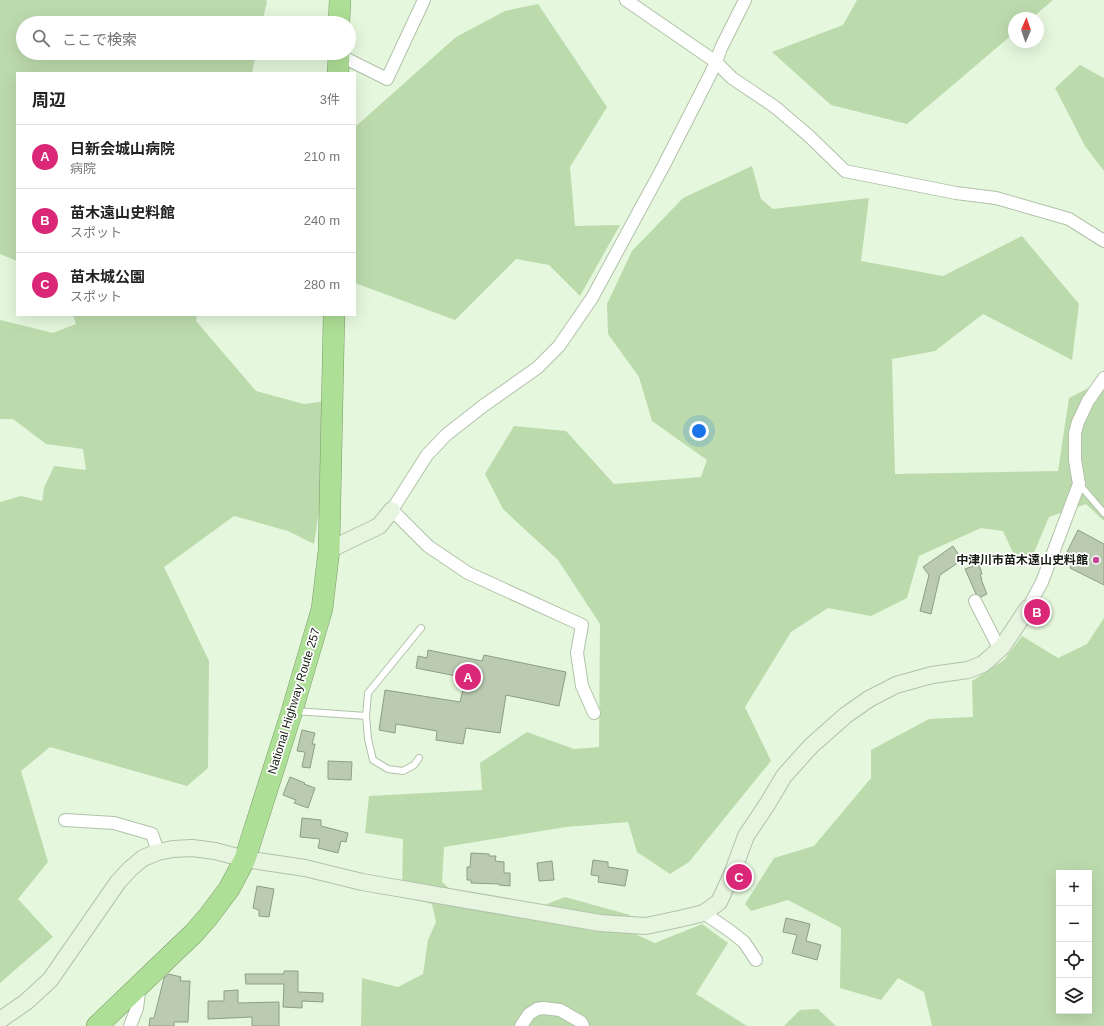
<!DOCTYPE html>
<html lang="ja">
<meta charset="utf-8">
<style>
body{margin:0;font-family:Helvetica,"Noto Sans JP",sans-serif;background:#f6f6f6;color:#222}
.controls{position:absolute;right:12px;bottom:12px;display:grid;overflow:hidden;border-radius:0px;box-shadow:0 4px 16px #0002}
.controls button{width:36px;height:36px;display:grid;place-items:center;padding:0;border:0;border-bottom:1px solid #e0e0e0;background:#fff;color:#222;font:20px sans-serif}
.compass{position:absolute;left:1008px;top:12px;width:36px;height:36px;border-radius:50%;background:#fff;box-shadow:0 4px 16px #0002;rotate:2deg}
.you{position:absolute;left:699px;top:431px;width:14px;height:14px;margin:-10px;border:3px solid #fff;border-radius:50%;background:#1a73e8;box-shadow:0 0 0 6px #1a73e833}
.badge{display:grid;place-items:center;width:26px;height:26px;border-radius:50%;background:#db2777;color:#fff;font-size:13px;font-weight:700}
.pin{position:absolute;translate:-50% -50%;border:2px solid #fff;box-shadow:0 1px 4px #0006}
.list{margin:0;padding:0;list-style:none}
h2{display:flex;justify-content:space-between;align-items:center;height:52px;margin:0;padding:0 16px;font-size:17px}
h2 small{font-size:13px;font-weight:400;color:#767676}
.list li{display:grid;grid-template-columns:26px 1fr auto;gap:12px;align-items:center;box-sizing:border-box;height:64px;padding:0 16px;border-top:1px solid #e0e0e0}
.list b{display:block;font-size:15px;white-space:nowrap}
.list p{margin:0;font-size:13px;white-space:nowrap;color:#767676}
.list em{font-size:13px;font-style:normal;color:#767676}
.icon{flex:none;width:22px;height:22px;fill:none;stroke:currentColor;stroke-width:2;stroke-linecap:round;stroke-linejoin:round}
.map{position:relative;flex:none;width:1104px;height:1026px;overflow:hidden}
.search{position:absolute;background:#fff;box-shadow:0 4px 16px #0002;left:16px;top:16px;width:340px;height:44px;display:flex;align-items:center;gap:10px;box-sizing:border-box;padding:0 14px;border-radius:22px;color:#767676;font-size:15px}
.panel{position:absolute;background:#fff;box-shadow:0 4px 16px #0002;left:16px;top:72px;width:340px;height:244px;border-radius:0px}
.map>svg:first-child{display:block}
.green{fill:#bcdbad;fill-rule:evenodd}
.building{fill:#bacbb2;stroke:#8e9e87}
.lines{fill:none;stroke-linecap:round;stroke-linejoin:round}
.lane-casing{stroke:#b1c2aa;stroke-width:8}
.street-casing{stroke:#b1c2aa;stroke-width:14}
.secondary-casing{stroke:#b1c2aa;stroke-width:18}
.highway-casing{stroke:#799b68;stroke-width:22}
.lane{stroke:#fff;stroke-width:6}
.street{stroke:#fff;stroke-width:12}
.secondary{stroke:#e7f5e0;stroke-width:16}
.highway{stroke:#aedf96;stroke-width:21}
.poi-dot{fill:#c44694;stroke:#fff;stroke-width:1.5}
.labels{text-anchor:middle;stroke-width:3.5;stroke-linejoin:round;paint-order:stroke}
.poi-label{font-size:12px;font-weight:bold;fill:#161c13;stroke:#fff;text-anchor:end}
.street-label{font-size:12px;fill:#161c13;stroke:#fff}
</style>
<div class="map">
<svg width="1104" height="1026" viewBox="0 0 1104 1026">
<rect width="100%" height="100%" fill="#e5f7dd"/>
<path class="green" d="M0 0H266L267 2 262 23H23V53H256L252 73H17V261L0 254Z
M857 0H1053L1032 18H1014V33L907 124 831 105 772 52 843 25Z
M538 4 607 107 570 167 575 226 620 225 580 296 549 265 516 259 455 320 355 283V127L456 37 505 11Z
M1080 65 1104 78V171L1085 146 1055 88Z
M752 166 761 199 773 209 869 198 861 261 943 276 1022 236 1079 304 1072 360 983 314 935 351 892 359 895 474 1058 471 1069 398 1104 380V521L1086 504 1049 517 1033 555 1015 557 1003 531 981 528 919 556 907 598 871 616 828 608 791 632 745 707 771 761 689 862 670 874 637 852 628 822 566 827 444 847 442 882 468 905 519 915 565 897 630 915 635 934 655 943 702 924 728 943 696 994 747 1026H361L362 978 398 987 423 974 428 940 436 922 432 904 402 897 403 839 365 833 369 796 482 790 480 763 527 732 574 749 599 747 600 624 558 560 503 509 485 474 514 426 566 431 614 484 701 477 707 460 652 421 639 377 608 334 607 304 632 251 683 198Z
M73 315H197L196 321 256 391 304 404 325 401 324 478 314 544 288 531 234 516 164 567 209 661 208 768 187 786 50 747 21 771 48 862 18 899 53 937 0 983V502L21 496 42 501 44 488 54 466 86 470 83 449 46 444 13 419H0V320L53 333 76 324Z
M1104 618V1026H932L924 992 898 978 881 1000 840 988 841 928 788 900 751 911 745 904 774 858 814 846 871 778V750L929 719 973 717 972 681 1004 660 1022 636 1058 658 1087 644ZM1059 873H1089V1011H1059Z
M818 1009 836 1026H784L800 1010Z"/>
<path class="building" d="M1078 530 1104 544V585L1070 568 1073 561 1065 556Z
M953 546 962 560 940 575 931 614 920 611 929 575 923 567Z
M979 564 982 574 980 575 982 579H981L987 594 981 597 976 594 965 569Z
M428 650 482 661 484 655 566 672 559 706 506 695 500 733 466 728 463 744 436 740 437 731 396 724 395 733 379 730 385 690 460 702 465 681 460 680 461 677 416 668 418 656 427 658Z
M302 730 315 733 312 744H315L310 768 302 767 305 752 297 751Z
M328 761 352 762 351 780 328 779Z
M290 777 305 783 304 784 315 788 308 808 294 803 296 800 283 795Z
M302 818 321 820V826L348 833 346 842 341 841 338 853 318 848 320 839 300 837Z
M471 853 489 854V856H496L495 861 504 862V873H510V886L499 885V884L471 883V880H467V867H470Z
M593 860 608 862V867L628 870 625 886 598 882 599 876 591 875Z
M552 861 554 880 539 881 537 863Z
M257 886 274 889 269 917 259 916V910L253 908Z
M786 918 810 924 806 941 821 945 817 960 792 953 797 935 783 932Z
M284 971H298V992L323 993V1002L302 1001V1008L283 1007 284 984H246L245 974H284Z
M169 974 181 977 180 981H190L188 1022H174V1026H149L150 1018H154L164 978Z
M238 990V1003L279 1002V1026H252V1017L208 1019V1001H224V991Z"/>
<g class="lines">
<defs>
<path id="lane" d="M1079 484 1104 513
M295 711 366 716 368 693 421 628
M366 716 368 739 373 760 388 769 403 771 414 765 419 758"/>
<path id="street" d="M626 0 716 62 732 78 775 107 809 136 845 171 956 193 996 198 1069 219 1104 241
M339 55 387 79 424 0
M975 601 1000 650
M1028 608 1042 582 1079 484 1075 460V433L1078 422 1088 401 1104 378
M594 713 582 686 577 653 582 625 468 573 428 546 392 510 427 455 446 435 483 406 537 368 559 346 592 298 663 167 710 75 716 62 721 48 745 0
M65 820 114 823 152 834 158 852
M704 913 730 931 744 942 756 960
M130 1026 137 1008 140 985
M521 1026 529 1014 537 1009 543 1008 560 1010 581 1022 583 1026"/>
<path id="secondary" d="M329 550 379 526 392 510
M0 1020 26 1002 50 980 118 882 130 869 143 858 158 852 173 849 192 848 215 851 245 859 305 868 362 882 600 923 646 926 679 919 704 913 719 902 732 874 746 836 768 803 784 776 811 746 846 715 869 699 896 685 932 675 968 670 983 664 1002 647 1028 608"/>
<path id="highway" d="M339 23 340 0
M338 73 339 53
M97 1026 194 933 208 917 229 889 245 859 292 711 322 609 329 550 334 315"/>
</defs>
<use href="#lane" class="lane-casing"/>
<use href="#street" class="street-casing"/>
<use href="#secondary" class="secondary-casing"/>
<use href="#highway" class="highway-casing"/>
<use href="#lane" class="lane"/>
<use href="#street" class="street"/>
<use href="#secondary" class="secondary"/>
<use href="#highway" class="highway"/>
</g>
<circle class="poi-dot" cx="1096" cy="560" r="4"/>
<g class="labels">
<g class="poi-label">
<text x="1088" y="564">中津川市苗木遠山史料館</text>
</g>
<g class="street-label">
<text transform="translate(294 701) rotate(-73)" y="4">National Highway Route 257</text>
</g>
</g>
</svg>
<div class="controls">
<button>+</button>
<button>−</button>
<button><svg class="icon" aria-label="locate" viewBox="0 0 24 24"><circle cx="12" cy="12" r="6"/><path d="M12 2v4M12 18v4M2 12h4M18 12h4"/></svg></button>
<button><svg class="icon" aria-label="layers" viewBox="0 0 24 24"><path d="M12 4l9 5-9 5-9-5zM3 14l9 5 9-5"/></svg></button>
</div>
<svg class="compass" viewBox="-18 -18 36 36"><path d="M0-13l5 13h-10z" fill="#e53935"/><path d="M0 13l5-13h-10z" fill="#767676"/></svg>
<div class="you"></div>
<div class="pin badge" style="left:468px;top:677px">A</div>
<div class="pin badge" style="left:1037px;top:612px">B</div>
<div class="pin badge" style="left:739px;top:877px">C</div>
<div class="search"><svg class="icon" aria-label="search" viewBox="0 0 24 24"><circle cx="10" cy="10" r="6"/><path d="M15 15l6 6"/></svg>ここで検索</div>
<section class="panel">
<h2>周辺<small>3件</small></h2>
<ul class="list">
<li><span class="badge">A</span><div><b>日新会城山病院</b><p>病院</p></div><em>210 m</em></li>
<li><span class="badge">B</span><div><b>苗木遠山史料館</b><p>スポット</p></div><em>240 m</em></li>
<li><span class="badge">C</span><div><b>苗木城公園</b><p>スポット</p></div><em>280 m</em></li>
</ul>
</section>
</div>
